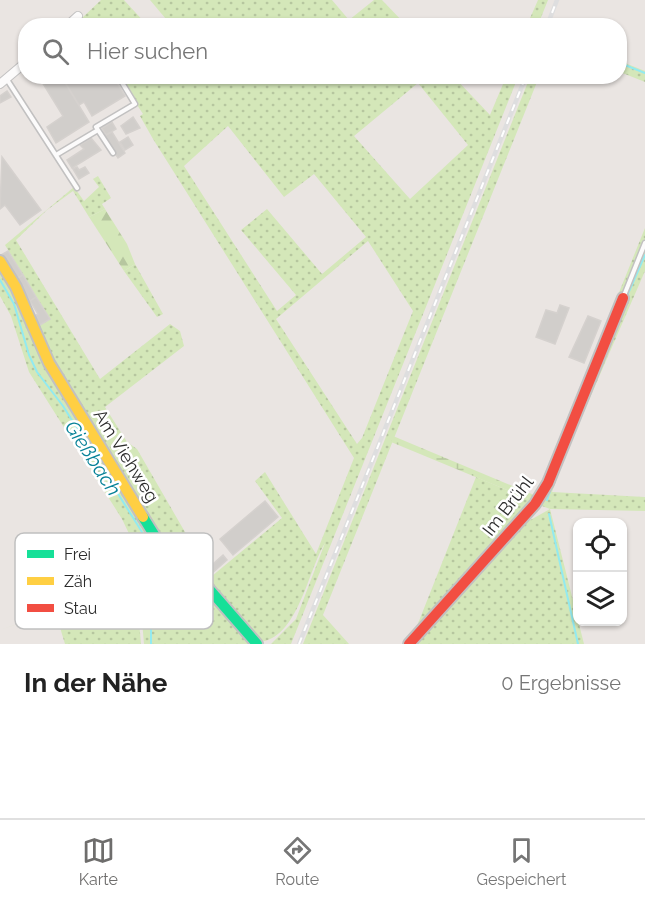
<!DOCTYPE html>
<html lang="de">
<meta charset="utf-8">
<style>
body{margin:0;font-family:Raleway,sans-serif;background:#f2f2f2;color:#222}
.controls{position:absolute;right:18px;bottom:18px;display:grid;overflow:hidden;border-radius:12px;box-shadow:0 2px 4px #0004}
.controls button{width:54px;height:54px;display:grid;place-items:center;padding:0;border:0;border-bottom:2px solid #e0e0e0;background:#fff;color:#222;font:30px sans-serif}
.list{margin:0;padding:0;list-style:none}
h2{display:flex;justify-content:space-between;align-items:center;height:78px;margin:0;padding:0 24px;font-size:26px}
h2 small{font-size:20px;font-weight:400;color:#767676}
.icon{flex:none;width:33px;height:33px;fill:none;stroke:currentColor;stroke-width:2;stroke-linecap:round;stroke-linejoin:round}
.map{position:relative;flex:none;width:645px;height:644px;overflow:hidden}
.search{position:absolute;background:#fff;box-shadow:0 2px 4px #0004;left:18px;right:18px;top:18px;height:66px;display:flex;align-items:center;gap:15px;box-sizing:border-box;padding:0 21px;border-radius:24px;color:#767676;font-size:22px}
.sheet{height:174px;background:#fff}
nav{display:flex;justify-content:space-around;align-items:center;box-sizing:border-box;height:84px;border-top:2px solid #e0e0e0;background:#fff;font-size:16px;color:#767676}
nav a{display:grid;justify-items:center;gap:3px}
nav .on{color:#6e6d6c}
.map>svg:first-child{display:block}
.grass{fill:url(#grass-dots);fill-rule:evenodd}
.forest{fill:url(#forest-firs)}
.wetland{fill:url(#wetland-marsh)}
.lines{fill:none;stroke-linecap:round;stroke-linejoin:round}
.stream{stroke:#92eaf0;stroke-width:2}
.building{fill:#d1cecb;stroke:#d5d1ce;stroke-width:1.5}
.lane-casing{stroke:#c2c1c1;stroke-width:7}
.street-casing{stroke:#c2c1c1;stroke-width:10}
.fast-casing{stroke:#c2c1c1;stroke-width:14}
.slow-casing{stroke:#c2c1c1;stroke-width:14}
.jam-casing{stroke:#c2c1c1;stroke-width:14}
.lane{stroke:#fcfbfb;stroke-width:4}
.street{stroke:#fcfbfb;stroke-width:8}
.fast{stroke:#16e098;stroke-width:10}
.slow{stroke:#ffcf43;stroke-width:10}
.jam{stroke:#f24e42;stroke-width:10}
.rail-casing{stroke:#dededf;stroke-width:4.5}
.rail{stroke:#fff;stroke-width:2;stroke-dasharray:7;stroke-linecap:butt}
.labels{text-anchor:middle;stroke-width:5;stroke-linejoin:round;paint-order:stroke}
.street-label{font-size:18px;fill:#2c2c2c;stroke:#fff}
.water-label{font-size:20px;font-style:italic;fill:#078298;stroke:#fff}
.key{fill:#fff;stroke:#c0c0c0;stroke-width:1.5}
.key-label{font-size:16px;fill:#2c2c2c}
</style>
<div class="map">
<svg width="645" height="644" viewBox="0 0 645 644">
<defs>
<pattern id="grass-dots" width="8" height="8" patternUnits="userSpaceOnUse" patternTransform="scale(1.5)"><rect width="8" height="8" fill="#d4e7b9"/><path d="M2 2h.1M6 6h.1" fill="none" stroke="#b6c69f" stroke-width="1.8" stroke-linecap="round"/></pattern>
<pattern id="forest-firs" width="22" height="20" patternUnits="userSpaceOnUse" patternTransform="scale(1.5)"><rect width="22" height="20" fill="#d4e7b9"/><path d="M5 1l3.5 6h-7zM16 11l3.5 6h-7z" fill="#b6c69f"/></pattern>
<pattern id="wetland-marsh" width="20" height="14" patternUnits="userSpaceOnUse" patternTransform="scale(1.5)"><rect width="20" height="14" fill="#d4e7b9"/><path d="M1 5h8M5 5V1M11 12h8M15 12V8" fill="none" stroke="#b6c69f"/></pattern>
</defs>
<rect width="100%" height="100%" fill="#eae5e2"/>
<path class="grass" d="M101 0H124L147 25H87L82 18Z
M150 0H332L349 20 374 0H382L406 25H171Z
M538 0H548L538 25H527Z
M620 61 645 71V82L620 72Z
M119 77H454L490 115 506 77H518L291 644H271L296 619 325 543C308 570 298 639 259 642L206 581 282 518 255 481 265 472 316 554 354 458 153 139 140 116 143 114ZM418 83 468 145 410 199 354 136ZM228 126 284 197 314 174 366 237 322 274 267 209 241 230 296 295 277 311 184 166ZM368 241 413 311 362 438 357 444 276 319Z
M530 77H539L323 615 349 644H303Z
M98 176 111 198 102 204 105 209 89 217 73 191 47 210 16 240 100 379 170 324 180 331 184 346 105 407 127 442 137 449 189 539 173 552 164 544 63 378 36 328 50 319 5 245 74 187 84 201 99 187 93 179Z
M645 228V271L569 446 552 492 645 497V511L550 509 584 644H415L525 523 550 509 534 503 407 644H403L415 631 476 477 531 500 553 460 624 300 618 295Z
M135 264 163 314 157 317 124 271Z
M0 269 154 540C155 563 157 570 135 580L133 542 122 519 29 372 11 316 0 296Z
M176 566 201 584 253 644H144L139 586C147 579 163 568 176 566Z
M133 585 137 598 141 644H65L55 611 0 630Z"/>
<path class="forest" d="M105 209 127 244 135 264 124 271 89 217Z"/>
<path class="wetland" d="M393 436 534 495 531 500 391 442Z"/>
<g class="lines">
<path class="stream" d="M620 63 645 73
M0 280 14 304 29 355 37 372 63 406 142 532 145 543V576L151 600V644
M627 296 645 255
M547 500 552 486
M549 514 578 644"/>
</g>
<path class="building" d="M51 76H61L89 122 56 143 47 127 63 116 42 82Z
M61 76H113L125 96 92 116 84 102 79 105Z
M7 91 11 97 0 103V96Z
M133 117 140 128 126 134 121 126Z
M112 122 116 129 106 135 102 128Z
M112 132 125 153 118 158 104 136Z
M128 137 133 145 125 150 120 142Z
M91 138 101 150 72 168 67 160 84 149 80 145Z
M2 157 41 210 20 225 5 205 0 209Z
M77 167 79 170 85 167 89 173 79 179 73 169Z
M8 251 23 275 16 279 1 255Z
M23 275 36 297 30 301 16 279Z
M36 297 50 319 40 325 34 316 38 314 30 301Z
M560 305 569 308 555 344 536 337 546 310 557 313Z
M588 316 601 321 584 363 569 357Z
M265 501 278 517 233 555 220 539Z
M223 555 227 560 210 575 206 570Z"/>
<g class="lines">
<defs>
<path id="lane" d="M78 17 84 26
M6 78 77 188
M113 153 96 127 135 104 118 76
M56 155 98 130
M623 298 645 243"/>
<path id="street" d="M67 26 78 16
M0 84 26 62"/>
<path id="fast" d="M143 517 158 541 203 582 257 644"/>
<path id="slow" d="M0 261 16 287 49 363 143 517"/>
<path id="jam" d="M409 644 535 504 548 483 623 298"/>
</defs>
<use href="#lane" class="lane-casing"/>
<use href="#street" class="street-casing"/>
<use href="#fast" class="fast-casing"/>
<use href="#slow" class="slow-casing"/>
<use href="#jam" class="jam-casing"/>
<use href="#lane" class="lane"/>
<use href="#street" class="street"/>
<use href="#fast" class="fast"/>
<use href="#slow" class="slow"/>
<use href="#jam" class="jam"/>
<defs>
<path id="rail" d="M547 26 557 0
M299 644 526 76"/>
</defs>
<use href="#rail" class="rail-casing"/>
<use href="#rail" class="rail"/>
</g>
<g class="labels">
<g class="street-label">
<text transform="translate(126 456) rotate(58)" y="6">Am Viehweg</text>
<text transform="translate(508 506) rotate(-52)" y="6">Im Brühl</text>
</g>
<g class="water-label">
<text transform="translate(93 458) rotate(57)" y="7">Gießbach</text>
</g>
</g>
<rect x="15" y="533" width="198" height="96" rx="9" class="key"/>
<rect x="27" y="550" width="27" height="8" fill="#16e098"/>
<rect x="27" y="577" width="27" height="8" fill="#ffcf43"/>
<rect x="27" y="604" width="27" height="8" fill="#f24e42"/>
<g class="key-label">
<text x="64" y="560">Frei</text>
<text x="64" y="587">Zäh</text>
<text x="64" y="614">Stau</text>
</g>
</svg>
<div class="controls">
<button><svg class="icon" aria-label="locate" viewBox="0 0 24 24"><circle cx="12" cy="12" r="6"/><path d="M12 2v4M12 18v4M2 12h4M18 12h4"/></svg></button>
<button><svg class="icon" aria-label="layers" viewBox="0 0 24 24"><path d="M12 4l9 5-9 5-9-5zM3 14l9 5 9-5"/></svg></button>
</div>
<div class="search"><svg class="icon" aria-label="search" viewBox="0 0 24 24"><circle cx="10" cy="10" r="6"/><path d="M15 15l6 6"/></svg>Hier suchen</div>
</div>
<section class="sheet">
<h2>In der Nähe<small>0 Ergebnisse</small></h2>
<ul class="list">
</ul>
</section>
<nav>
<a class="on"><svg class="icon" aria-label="map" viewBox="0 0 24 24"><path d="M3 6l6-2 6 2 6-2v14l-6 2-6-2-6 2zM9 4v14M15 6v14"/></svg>Karte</a>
<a><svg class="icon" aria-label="directions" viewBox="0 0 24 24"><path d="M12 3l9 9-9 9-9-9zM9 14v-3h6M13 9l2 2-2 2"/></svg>Route</a>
<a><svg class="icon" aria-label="saved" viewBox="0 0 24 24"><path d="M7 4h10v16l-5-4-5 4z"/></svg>Gespeichert</a>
</nav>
